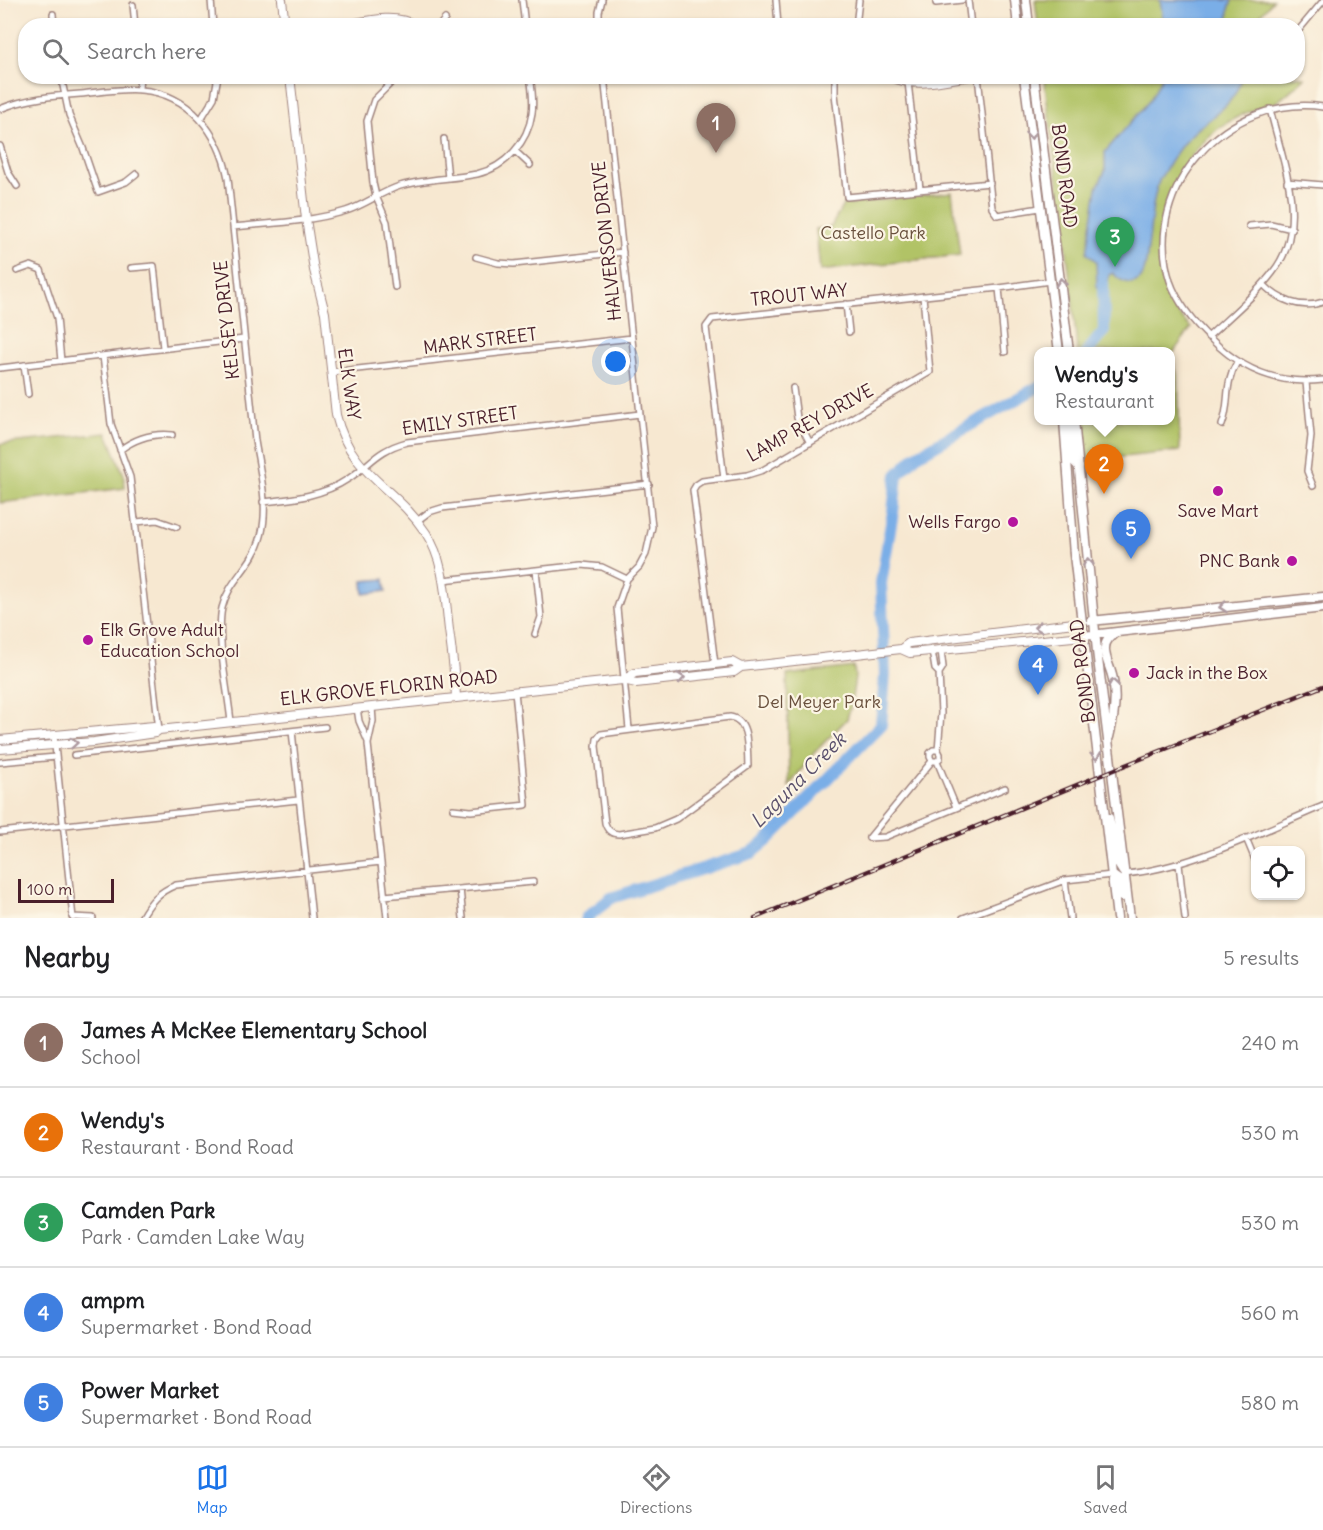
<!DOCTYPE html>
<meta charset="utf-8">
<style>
body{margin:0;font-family:Delius,sans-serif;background:#f2f2f2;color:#202124}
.controls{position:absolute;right:18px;bottom:18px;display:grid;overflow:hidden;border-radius:12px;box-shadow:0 2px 4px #0004}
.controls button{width:54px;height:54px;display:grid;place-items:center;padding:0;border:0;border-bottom:2px solid #e0e0e0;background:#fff;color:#202124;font:30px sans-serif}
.scale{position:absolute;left:18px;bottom:15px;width:96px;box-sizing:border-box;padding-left:6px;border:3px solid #4a1f2b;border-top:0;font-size:16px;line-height:21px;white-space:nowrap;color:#4a1f2b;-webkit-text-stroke:4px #fcf5e5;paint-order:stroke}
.you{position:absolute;left:616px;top:362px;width:21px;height:21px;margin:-15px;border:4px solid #fff;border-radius:50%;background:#1a73e8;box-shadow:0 0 0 9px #1a73e833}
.badge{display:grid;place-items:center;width:39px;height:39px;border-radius:50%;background:#1a73e8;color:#fff;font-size:20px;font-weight:700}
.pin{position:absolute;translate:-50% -50px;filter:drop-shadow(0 2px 3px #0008)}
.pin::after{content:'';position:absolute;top:32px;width:21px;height:18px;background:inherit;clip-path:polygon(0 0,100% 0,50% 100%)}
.popup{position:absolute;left:1034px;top:347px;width:141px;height:78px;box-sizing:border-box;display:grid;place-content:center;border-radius:12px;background:#fff;filter:drop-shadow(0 2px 4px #0005);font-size:20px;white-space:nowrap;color:#757577}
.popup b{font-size:22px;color:#202124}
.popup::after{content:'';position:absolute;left:50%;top:100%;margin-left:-12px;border:12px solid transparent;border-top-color:#fff}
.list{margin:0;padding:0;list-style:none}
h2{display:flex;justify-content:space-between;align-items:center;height:78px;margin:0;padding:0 24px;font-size:26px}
h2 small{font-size:20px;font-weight:400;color:#757577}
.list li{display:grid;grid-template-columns:39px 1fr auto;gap:18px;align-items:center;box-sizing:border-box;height:90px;padding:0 24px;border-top:2px solid #e0e0e0}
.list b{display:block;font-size:22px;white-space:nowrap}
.list p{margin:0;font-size:20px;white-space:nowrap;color:#757577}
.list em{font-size:20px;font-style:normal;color:#757577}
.icon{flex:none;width:33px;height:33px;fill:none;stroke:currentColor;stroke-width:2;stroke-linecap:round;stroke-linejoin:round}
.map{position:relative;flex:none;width:1323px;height:918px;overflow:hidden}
.search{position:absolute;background:#fff;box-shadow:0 2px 4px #0004;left:18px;right:18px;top:18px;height:66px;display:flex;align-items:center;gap:15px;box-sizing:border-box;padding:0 21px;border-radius:24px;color:#757577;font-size:22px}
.sheet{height:528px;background:#fff}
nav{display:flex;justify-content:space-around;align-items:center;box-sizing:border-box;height:84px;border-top:2px solid #e0e0e0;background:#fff;font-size:16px;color:#757577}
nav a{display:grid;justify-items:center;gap:3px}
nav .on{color:#1a73e8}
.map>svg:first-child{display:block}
.green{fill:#b1c366;stroke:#7e7148;stroke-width:1.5}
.water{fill:#7aaee7;stroke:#626689;stroke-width:1.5}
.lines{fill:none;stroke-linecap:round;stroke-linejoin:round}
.river{stroke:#7aaee7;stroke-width:12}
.street-casing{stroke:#a0847e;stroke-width:8}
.secondary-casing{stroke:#a0847e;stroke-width:10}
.primary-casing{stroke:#a0847e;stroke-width:11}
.street{stroke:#fff;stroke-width:5}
.secondary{stroke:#fff;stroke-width:8}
.primary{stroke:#fff;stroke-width:8}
.rail-casing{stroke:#4a1f2b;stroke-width:4.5}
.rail{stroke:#fcf5e5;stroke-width:2;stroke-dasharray:7;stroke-linecap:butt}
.oneway{stroke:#ae9aa0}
.poi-dot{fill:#b5179e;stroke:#fcf5e5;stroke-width:2}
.labels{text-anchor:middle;stroke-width:4.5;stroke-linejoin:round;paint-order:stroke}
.street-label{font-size:18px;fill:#4a1f2b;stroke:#fcf5e5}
.park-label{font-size:18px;fill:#69503d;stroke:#fcf5e5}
.poi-label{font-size:18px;fill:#4a1f2b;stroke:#fcf5e5;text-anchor:end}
.water-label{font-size:20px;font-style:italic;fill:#5b516d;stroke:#fcf5e5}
</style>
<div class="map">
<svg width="1323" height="918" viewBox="0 0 1323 918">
<rect width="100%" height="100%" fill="#fcf5e5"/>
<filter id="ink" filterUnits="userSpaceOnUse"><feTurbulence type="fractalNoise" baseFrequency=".0167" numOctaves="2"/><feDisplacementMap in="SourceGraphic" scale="12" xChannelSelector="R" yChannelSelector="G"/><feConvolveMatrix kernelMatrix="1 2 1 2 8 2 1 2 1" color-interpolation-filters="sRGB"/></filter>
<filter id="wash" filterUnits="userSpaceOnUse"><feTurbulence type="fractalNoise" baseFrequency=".008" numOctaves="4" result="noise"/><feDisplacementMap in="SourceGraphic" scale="24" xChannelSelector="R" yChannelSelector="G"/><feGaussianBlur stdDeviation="1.35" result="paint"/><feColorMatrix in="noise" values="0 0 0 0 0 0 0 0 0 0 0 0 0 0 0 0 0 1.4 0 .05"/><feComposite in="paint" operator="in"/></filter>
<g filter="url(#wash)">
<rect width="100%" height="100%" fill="#f7e8d1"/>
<path class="green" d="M1035 0H1273L1251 26 1038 25Z
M1298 76 1305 78C1295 86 1284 98 1273 104 1268 106 1261 107 1255 109 1243 114 1230 120 1219 128 1160 174 1132 271 1191 328L1171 356 1178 377 1180 451 1084 461 1081 421 1170 420V352L1077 351C1070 259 1055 168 1044 77Z
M952 192 960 255 820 271 816 229 831 227 844 203 851 205 862 202Z
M107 433 124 475 125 488 0 503V444Z
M854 667 855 677 851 705 847 719 814 753 789 786 787 675Z"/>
<path class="water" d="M1160 0H1232L1229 9 1228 25H1164Z
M1162 77H1242C1233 108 1214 113 1192 134 1180 145 1168 165 1160 179 1149 202 1150 267 1141 278 1132 288 1120 281 1113 273L1109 275 1107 290 1103 297 1097 288 1096 261 1087 253 1097 188 1105 171V152L1150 100Z
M384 579 386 591 364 594 363 581Z"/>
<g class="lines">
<path class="river" d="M1087 352 1104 331 1103 283
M586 918 611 898 752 853 768 840 881 725 885 674 881 583 893 512 897 475 916 456 1038 387"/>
</g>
</g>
<g filter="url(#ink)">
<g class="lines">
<defs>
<path id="street" d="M211 0 213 26
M522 0 525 26
M776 0 778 26
M968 0 971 26
M936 3 962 0
M133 5 135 26
M53 14 54 26
M439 26 445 19
M599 26V12L602 0
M856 26 859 0
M1298 31 1323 1
M61 76 69 115 83 148 98 192 126 182 136 174
M604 76 652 527 646 554 639 567 627 579 617 608 629 729
M835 76V94L847 197 990 183
M978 76 992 208 997 215 1040 208
M908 82 920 189
M139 89 140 76
M1323 107C1229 93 1140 187 1170 281 1178 304 1194 323 1212 340 1243 371 1279 385 1323 380
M0 109C26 98 54 96 81 94 101 92 122 88 141 90 190 94 219 133 228 178L255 441C261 478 274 522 252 557 241 575 227 587 222 608 216 637 228 691 231 722
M201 119 214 98 218 76
M444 139 448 178
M0 146 8 172 17 186
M515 151 530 165
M1287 182 1323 185
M1249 226 1271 224 1292 229
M233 227C270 223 310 222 346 211 365 205 381 192 400 186 425 179 452 179 477 174 506 167 528 142 532 113 534 101 532 89 530 76
M476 257 498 263 514 264 623 252
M131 268 154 266 163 348
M17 271 31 266 41 270 57 318 61 361
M1263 284C1278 300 1301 310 1323 302
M395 287 387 222 376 196 373 183 367 121 374 100 398 76
M999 288 1005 352
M846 304 849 332
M1208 337C1230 316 1255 296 1273 272 1310 226 1282 160 1270 109
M103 356 111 424 130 477 159 730
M24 365 28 394
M0 368 244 339
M331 372 632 338
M1306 382 1311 436 1307 471 1313 486
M793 388 797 418 810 443
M1222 425C1231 402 1223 386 1237 362
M120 450C136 438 152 433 172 435
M724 479 706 327 712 319 999 288 1050 281
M263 502C293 499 323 496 348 479 371 464 377 450 407 442L640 414
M417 521 429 512 442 508 649 484
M136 522 157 520 177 527
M443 580 582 565 602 567 627 579
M535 634 541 617 536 570
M932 651 935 669 939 673
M715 664 693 490 696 485 702 481 747 475 763 470 930 372 923 296
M372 707 373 721 368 744 387 918
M357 708 359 721 368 742
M730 717C750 720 747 750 748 766L676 819 655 828 619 834C612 834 607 830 605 823L596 746 597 739 601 734Z
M292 731 312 918
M54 736 73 918
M938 750 941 713 939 673 943 667 941 650
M74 755 325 727
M937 761 956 807
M0 762 56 757
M453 809 471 811 526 805 515 691
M0 832 298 800
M869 838 885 837 1005 788
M869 838 932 761H937L940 758V754L938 750H933L930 753V757L932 761
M1246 838 1256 862
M1179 864 1185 918
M1125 874C1191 868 1262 831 1323 806
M1065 880 1070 918
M460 889 463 918
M384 896 533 882
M72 917 93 918
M141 918C150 902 158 892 176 885L381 862
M963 918 1065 880 1112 875"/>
<path id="secondary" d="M282 0 285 26
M340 26C363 22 395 12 416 26
M290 76 306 219 314 270 325 313 336 415C351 476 395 486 426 533 445 562 445 597 449 630 452 652 455 675 456 698
M890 76C914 89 944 80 970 76
M1068 420 1074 462 1079 467
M901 649 910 653 1083 636
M623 680 635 673 732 662 741 667
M0 740 154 726 159 730
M0 749 94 742 155 733 159 730 613 681 623 680 636 683 734 672 741 667 901 649 909 643 1082 622"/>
<path id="primary" d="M1015 0 1018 26
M1026 0 1029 26
M1024 76 1059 352
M1034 76 1069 352
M1064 420 1074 555 1117 918
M1074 420 1097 651 1130 918
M1091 621 1323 597
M1083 636 1323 608
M1109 737C1114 718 1117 699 1113 680 1112 670 1104 658 1105 648 1105 641 1110 637 1115 633
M1109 818 1118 864 1123 872
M1112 875 1119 880 1122 897"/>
</defs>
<use href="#street" class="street-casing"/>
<use href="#secondary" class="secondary-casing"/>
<use href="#primary" class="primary-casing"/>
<use href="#street" class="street"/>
<use href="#secondary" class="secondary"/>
<use href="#primary" class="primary"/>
<defs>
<path id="rail" d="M755 918 1118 768 1323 686"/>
</defs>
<use href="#rail" class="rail-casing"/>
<use href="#rail" class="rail"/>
</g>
<defs><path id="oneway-chevron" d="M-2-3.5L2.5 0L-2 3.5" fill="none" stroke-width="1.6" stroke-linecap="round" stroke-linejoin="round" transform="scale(1.5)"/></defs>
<g class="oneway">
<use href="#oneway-chevron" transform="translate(1031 135) rotate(83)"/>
<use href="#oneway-chevron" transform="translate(1061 282) rotate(-97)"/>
<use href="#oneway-chevron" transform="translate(1088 562) rotate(-96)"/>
<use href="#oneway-chevron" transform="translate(1223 607) rotate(174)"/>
<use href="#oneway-chevron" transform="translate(1038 627) rotate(173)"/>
<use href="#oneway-chevron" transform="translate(681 678) rotate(-6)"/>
<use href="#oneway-chevron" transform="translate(1113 683) rotate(-99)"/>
<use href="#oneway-chevron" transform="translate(74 743) rotate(-5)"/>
<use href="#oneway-chevron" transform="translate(1096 756) rotate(83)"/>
</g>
</g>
<g class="poi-dot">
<circle cx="1218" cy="491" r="6"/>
<circle cx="1013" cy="522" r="6"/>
<circle cx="1292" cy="561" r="6"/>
<circle cx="88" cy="640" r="6"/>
<circle cx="1134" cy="673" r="6"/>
</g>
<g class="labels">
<g class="street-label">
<text transform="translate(1064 176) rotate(83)" y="6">BOND ROAD</text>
<text transform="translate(607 241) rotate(-96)" y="6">HALVERSON DRIVE</text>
<text transform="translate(799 295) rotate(-6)" y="6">TROUT WAY</text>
<text transform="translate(227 320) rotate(-96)" y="6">KELSEY DRIVE</text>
<text transform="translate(480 341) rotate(-7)" y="6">MARK STREET</text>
<text transform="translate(349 384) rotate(82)" y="6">ELK WAY</text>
<text transform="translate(460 421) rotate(-8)" y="6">EMILY STREET</text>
<text transform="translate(810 423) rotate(-29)" y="6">LAMP REY DRIVE</text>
<text transform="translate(1083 671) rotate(-97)" y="6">BOND ROAD</text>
<text transform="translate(389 688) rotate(-6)" y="6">ELK GROVE FLORIN ROAD</text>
</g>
<g class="park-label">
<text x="873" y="239">Castello Park</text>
<text x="819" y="708">Del Meyer Park</text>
</g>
<g class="poi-label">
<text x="1218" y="517" text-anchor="middle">Save Mart</text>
<text x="1001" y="528">Wells Fargo</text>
<text x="1280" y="567">PNC Bank</text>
<text x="100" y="636" text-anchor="start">Elk Grove Adult<tspan x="100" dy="21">Education School</tspan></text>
<text x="1146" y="679" text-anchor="start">Jack in the Box</text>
</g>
<g class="water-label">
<text transform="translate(798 780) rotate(-45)" y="7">Laguna Creek</text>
</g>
</g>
</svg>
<div class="controls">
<button><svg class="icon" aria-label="locate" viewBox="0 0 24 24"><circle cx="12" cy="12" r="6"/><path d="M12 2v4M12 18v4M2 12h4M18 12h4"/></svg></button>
</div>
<div class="scale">100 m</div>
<div class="you"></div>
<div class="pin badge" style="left:716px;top:153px;background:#8d6e63">1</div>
<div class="pin badge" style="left:1104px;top:494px;background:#e8710a">2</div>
<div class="popup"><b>Wendy's</b>Restaurant</div>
<div class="pin badge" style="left:1115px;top:267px;background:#2e9e5b">3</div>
<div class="pin badge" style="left:1038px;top:695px;background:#3f7fe0">4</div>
<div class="pin badge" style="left:1131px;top:559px;background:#3f7fe0">5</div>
<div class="search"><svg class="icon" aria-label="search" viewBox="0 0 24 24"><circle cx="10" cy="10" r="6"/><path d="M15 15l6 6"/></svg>Search here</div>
</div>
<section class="sheet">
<h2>Nearby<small>5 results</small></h2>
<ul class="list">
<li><span class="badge" style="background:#8d6e63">1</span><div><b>James A McKee Elementary School</b><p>School</p></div><em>240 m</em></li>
<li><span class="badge" style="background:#e8710a">2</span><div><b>Wendy's</b><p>Restaurant · Bond Road</p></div><em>530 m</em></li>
<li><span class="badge" style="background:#2e9e5b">3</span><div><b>Camden Park</b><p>Park · Camden Lake Way</p></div><em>530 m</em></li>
<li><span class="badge" style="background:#3f7fe0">4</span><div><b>ampm</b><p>Supermarket · Bond Road</p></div><em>560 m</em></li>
<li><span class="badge" style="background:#3f7fe0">5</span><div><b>Power Market</b><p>Supermarket · Bond Road</p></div><em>580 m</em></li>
</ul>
</section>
<nav>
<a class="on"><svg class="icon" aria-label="map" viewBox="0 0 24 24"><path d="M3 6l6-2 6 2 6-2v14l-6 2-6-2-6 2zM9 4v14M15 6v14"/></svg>Map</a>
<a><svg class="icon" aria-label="directions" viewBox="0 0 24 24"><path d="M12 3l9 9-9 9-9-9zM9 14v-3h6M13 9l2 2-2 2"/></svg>Directions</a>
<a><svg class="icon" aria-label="saved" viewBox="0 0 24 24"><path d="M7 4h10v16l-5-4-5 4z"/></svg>Saved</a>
</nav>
